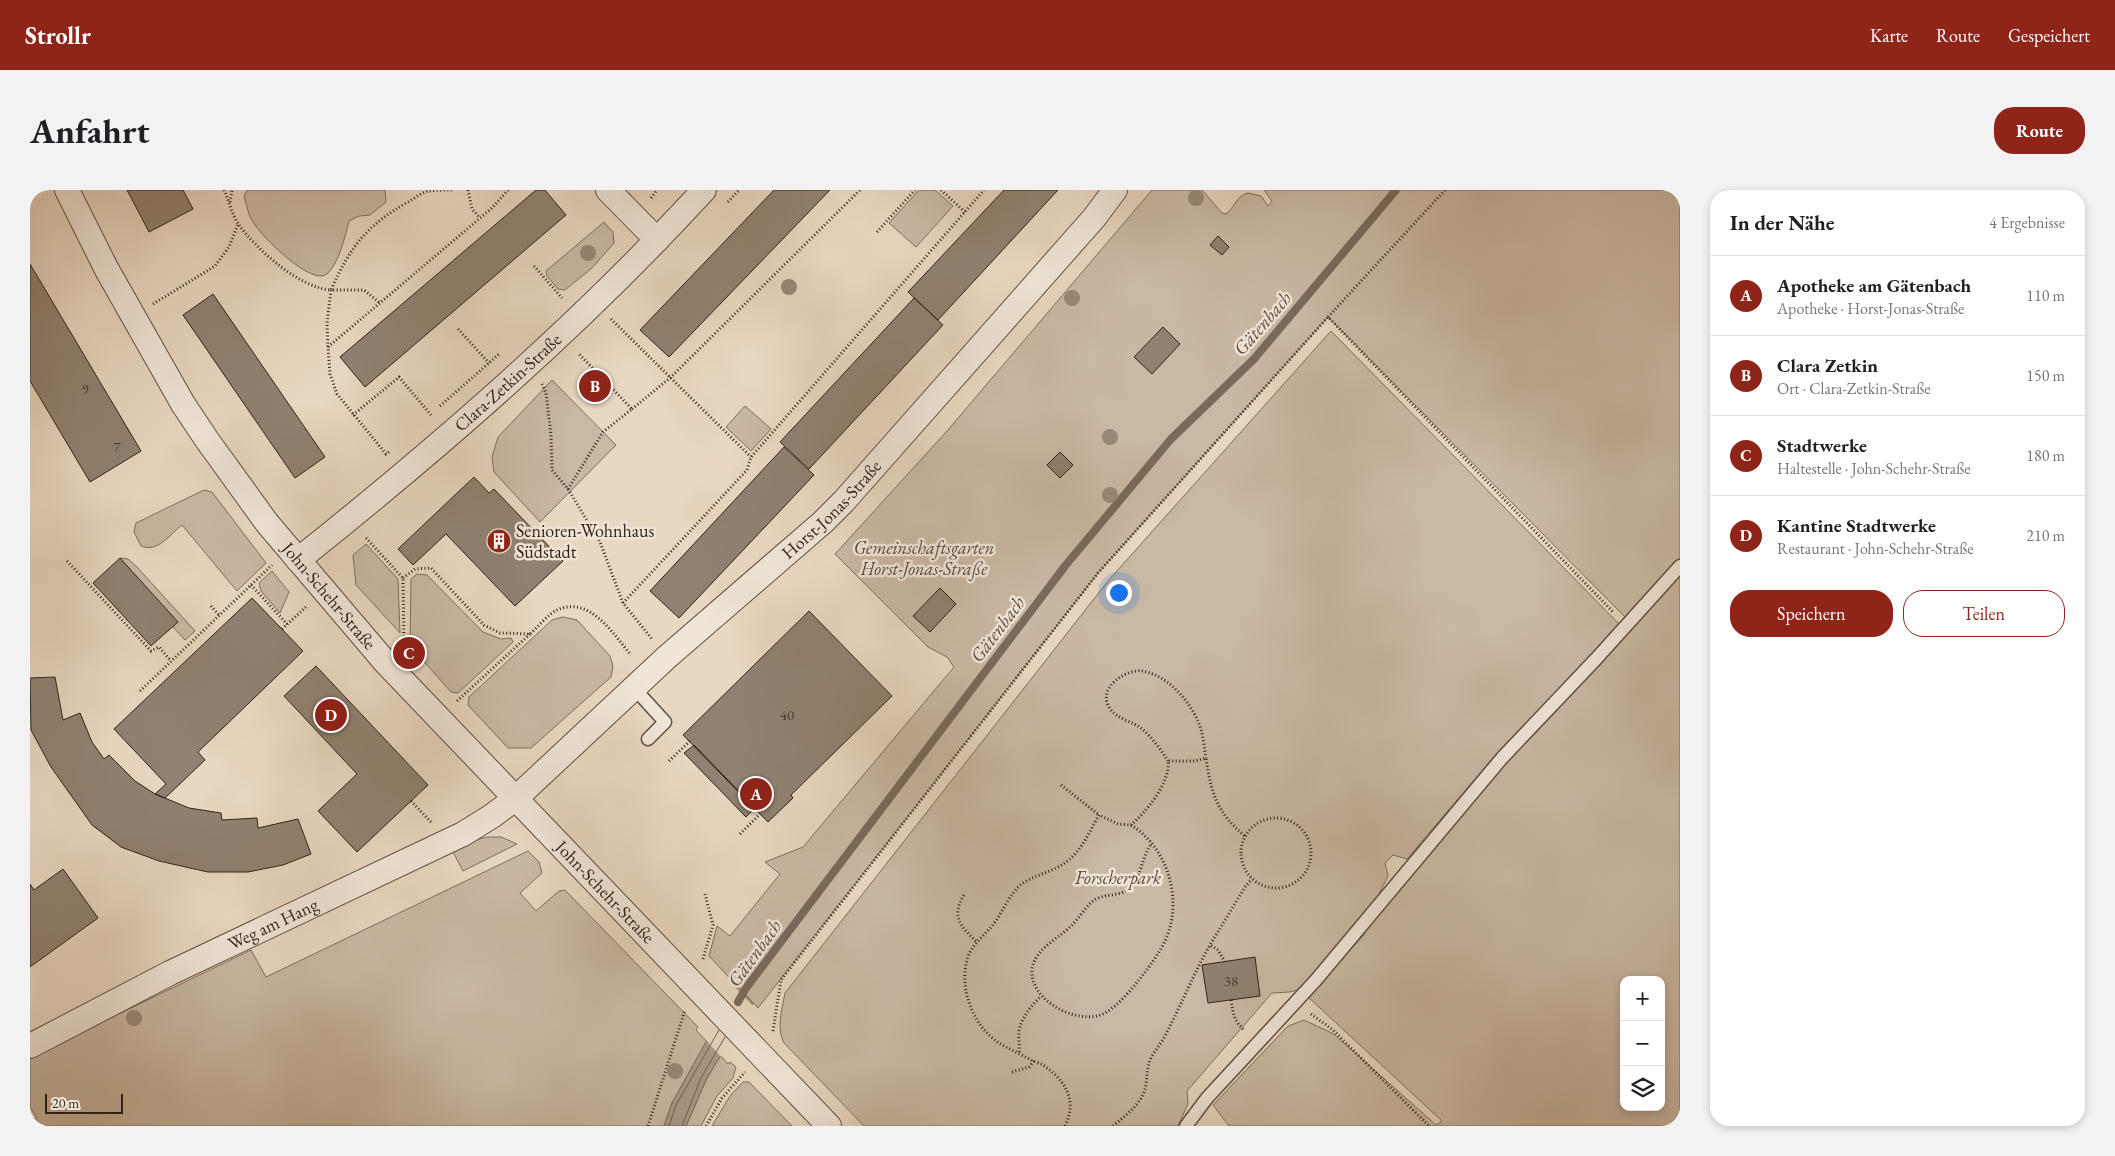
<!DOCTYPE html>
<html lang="de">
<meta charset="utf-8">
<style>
body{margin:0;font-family:"EB Garamond",serif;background:#f2f2f2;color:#202124}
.controls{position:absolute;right:15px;bottom:15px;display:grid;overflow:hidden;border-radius:10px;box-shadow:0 2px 8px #0003}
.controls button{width:45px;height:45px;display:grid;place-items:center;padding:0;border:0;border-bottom:1px solid #e0e0e0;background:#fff;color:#202124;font:25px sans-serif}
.scale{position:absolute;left:15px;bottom:12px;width:78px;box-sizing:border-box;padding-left:5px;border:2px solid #312318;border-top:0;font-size:14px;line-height:18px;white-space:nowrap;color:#312318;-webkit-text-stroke:4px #f0e5d7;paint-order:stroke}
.you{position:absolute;left:1088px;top:402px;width:18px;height:18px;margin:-12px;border:4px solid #fff;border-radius:50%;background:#1a73e8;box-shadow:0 0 0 8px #1a73e833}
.badge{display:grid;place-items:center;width:32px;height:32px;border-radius:50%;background:#8f2418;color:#fff;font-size:16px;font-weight:700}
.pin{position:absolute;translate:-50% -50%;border:2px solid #fff;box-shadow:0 1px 5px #0006}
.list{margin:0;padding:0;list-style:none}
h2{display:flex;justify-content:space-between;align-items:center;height:65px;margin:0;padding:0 20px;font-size:21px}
h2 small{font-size:16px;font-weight:400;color:#757577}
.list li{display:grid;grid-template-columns:32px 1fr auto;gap:15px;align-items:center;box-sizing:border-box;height:80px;padding:0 20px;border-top:1px solid #e0e0e0}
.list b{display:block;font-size:19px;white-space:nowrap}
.list p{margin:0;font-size:16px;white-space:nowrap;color:#757577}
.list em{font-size:16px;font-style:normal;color:#757577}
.actions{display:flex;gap:10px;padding:15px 20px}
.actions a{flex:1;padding:11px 0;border:1px solid #8f2418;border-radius:20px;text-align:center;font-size:18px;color:#8f2418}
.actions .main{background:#8f2418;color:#fff}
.icon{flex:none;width:28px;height:28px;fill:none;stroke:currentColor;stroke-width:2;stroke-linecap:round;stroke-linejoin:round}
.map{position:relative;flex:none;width:1650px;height:936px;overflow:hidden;border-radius:20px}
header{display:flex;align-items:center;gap:30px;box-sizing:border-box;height:70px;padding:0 25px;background:#8f2418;color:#fff}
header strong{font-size:24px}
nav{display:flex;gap:28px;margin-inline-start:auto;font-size:18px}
.intro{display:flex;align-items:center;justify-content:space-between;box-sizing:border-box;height:120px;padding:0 30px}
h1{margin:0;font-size:35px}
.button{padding:12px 22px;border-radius:20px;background:#8f2418;color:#fff;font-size:18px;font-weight:700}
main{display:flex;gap:30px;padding:0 30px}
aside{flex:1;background:#fff;border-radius:20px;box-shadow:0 2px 8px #0003}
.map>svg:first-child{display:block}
.green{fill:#c9b8a4;stroke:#7d6e5e;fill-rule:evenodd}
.water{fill:#aa9a88;stroke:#7a6a5b}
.pier{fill:#e8d7c1}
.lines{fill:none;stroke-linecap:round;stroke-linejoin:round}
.shore{stroke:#6e5e50;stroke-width:1}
.stream{stroke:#7a6a5b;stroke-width:8}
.building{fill:#908170;stroke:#312318}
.service-casing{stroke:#5f5042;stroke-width:15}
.minor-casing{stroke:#5f5042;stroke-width:26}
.path{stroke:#312318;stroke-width:3;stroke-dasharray:1 2.5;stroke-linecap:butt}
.service{stroke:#f0e5d7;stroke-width:12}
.minor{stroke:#f0e5d7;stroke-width:24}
.tree{fill:#988877}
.labels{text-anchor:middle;stroke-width:5;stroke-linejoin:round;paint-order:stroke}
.number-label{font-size:15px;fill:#493a2e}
.street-label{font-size:18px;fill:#312318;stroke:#f0e5d7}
.poi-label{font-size:18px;fill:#312318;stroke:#f0e5d7;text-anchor:start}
.park-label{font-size:18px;font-style:italic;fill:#57483b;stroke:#f0e5d7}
.water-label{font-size:19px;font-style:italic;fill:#5b4d3f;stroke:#f0e5d7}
</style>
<header>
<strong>Strollr</strong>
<nav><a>Karte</a><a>Route</a><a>Gespeichert</a></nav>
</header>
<div class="intro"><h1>Anfahrt</h1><a class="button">Route</a></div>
<main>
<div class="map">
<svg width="1650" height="936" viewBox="0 0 1650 936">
<rect width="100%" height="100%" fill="#e8d7c1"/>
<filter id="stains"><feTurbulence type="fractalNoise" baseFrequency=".004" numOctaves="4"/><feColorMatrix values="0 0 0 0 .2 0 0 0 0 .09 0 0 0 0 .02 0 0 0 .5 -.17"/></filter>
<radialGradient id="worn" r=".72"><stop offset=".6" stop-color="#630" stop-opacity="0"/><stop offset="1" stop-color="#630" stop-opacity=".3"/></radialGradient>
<path class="green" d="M217 0H355L356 12 340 25 329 26 319 31C315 47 309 73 297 84 282 97 231 46 223 32 218 25 217 15 214 7Z
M889 0H905L923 16 886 57 859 33Z
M1122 0H1172L1192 23 1196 24C1205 17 1206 6 1218 3L1231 6 1238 16 1242 11 1234 0H1650V368L1596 428 1298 127 1068 383 728 818 679 766 687 736 700 746 750 684 735 672 773 657 924 477 917 467 898 457 805 364 917 241Z
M574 32 583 42 584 53 562 78 535 100 528 99 517 86 516 81Z
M1301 141 1590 435 1467 563 1377 669 1363 665 1355 673 1358 686 1347 708 1271 799 1260 802 1242 803 1157 901 1158 914 1148 936H834L754 853C746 837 752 820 755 803L1078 391Z
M522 190 586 255 510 332 464 282 462 267 468 247Z
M715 216 741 239 721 261 696 237Z
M174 300 182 302 236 373 207 401 152 335C139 345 128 363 111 356L104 342 106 333Z
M336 354 368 389 370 443 326 395 323 365Z
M90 368 98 369 106 376 165 441 155 450 142 436Z
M242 381 259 402 250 423 231 401 229 393Z
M1650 383V936H1199L1183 915 1258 836 1274 830 1304 844 1406 935 1412 931 1277 806 1334 745 1338 733 1476 571ZM1594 790H1631V917H1594Z
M387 384 397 385 453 442 471 449 481 448 483 452 428 503 421 502 380 456 381 389Z
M533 427 547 430 580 466 583 476 581 487 501 558H478L438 515 439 507 522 430Z
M458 647H471L487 654 433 681 422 660 444 650Z
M498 661 509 672 512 683 490 703 506 721 529 701 535 700 668 837 666 840 677 852 642 913 634 936H4L1 932 7 927 0 918V868L14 860 221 760 236 787Z
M690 865 698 874 700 872 706 877 703 888 687 906 671 936H656L676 890Z
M713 892H719L762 936H682L700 906Z"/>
<path class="water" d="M707 796 723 813 676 890 656 936H634L642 913Z"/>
<path class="pier" d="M704 796 723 816 691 867 676 850Z"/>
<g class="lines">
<path class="shore" d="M639 936 646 915 689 840
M652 936 671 888 695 847"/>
<path class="stream" d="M708 812 716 798 1035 376 1141 249 1224 169 1366 0"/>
</g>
<path class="building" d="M97 0H153L163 19 119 42Z
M506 0H515L536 25 335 197 310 167Z
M744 0H800L639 167 610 140Z
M974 0H1028L908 130 878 102Z
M1188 46 1199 57 1192 65 1180 55Z
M0 74 111 261 60 292 0 191Z
M183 104 295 267 265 288 153 125Z
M884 108 913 135 779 279 750 252Z
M1133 137 1150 154 1122 184 1104 167Z
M754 257 784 285 649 428 620 401Z
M1030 262 1043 275 1030 288 1017 275Z
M444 287 459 303 464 299 533 371 485 416 416 344 383 375 368 359Z
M90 368 148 432 121 456 63 393Z
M910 398 926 414 900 442 883 426Z
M222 408 273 461 168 562 175 570 135 608 125 604 136 594 84 539Z
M779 421 862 506 761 605 763 608 738 632 653 545Z
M286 476 398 595 327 662 288 621 327 584 254 506Z
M25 487 33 530 50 523 62 552 74 569 79 565 105 591 125 604 159 618 191 623 192 630 227 628 228 638 268 629 281 664 253 675 218 682H178L129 671 91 657 62 635 21 577 1 540 0 488Z
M664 555 725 618 716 627 654 563Z
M33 679 68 728 0 777V694L4 700Z
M1225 767 1230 806 1178 813 1172 775Z"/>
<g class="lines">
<defs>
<path id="service" d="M604 498 635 532 618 549
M1156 936 1177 908 1286 790 1472 568 1566 469 1650 376"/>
<g id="minor">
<path id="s1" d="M37 0 76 78 153 214 177 250 237 333 356 473 799 936"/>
<path d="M578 0 627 50"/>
<path id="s2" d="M268 370C411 256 550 135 674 0"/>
<path id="s3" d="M0 856 140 783 433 644 462 626 485 609 637 467 793 332 814 311 1064 28 1085 0"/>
</g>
</defs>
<use href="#service" class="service-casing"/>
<use href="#minor" class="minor-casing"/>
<path class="path" d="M194 0C199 11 202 25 209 35 227 60 270 98 301 100 320 57 337 35 378 12 385 8 392 2 399 1 406 0 415 0 422 0
M438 0 442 19 450 28
M911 0 935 22
M1415 0 1298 127 1584 423
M621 8 627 0
M200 12 202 0
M698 12 709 0
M847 42 885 0
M504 76 532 108
M123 114 185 76 199 57 208 34
M581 129 721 267
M428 139 459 173
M298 157 297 133 301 100H334L350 113
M512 194 516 203 521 245 522 280 538 299 570 352 593 413 622 449
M410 216 469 164
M602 219 640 188 830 0
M323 225 369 187 401 225
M359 262 356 264 307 204 300 184 298 157 462 18 478 0
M538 299 573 242 602 219 548 163
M336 348 373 388 374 454
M37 371 121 461 129 457 141 471
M373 388 385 379 401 378 454 435 470 443 500 444C508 437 518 424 527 420 560 405 583 444 601 465
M221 395 257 434
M593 413 717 280 721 267 954 0
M181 416 189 425
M252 439 277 416
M110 501 242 375
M427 511 500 444
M639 571 660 551
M1138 571C1131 560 1122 547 1112 539 1101 530 1084 529 1078 515 1069 497 1096 479 1112 481 1137 485 1158 509 1168 531 1173 542 1174 556 1176 568
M1031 595 1069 625
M381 611 401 632
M1211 663a35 35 0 1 1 70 0a35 35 0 1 1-70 0Z
M1101 635C1138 658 1153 709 1136 749 1129 764 1119 777 1109 790 1099 802 1087 817 1073 824 1045 837 988 804 1005 770 1012 755 1032 746 1043 734 1051 726 1057 714 1066 709 1078 703 1091 707 1101 697 1112 686 1111 667 1122 653
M710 644 730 624
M934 705C921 727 930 736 947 752
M673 769 683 735 675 704
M1195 772 1188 760 1180 755 1215 697 1222 689
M1201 810C1203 823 1204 831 1214 840
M1281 824 1303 840 1399 936
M743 841 751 790 1068 383 1298 127
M989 862C990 855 988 848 989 841 991 828 1002 815 1011 806
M982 882 999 877 1004 871
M618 936 655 820
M676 936 692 908 715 882
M1035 936C1048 910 1035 890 1013 875 1010 873 1006 872 1003 871 992 865 979 859 969 853 943 836 929 799 937 770 940 756 953 747 962 736 971 725 981 701 993 693 1011 682 1030 681 1045 664 1055 653 1062 637 1069 625L1088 634 1101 635C1116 622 1141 592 1138 571H1165L1176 568C1181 603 1187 623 1215 646
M1083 936C1096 925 1113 913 1116 895 1117 885 1117 877 1121 868 1126 859 1133 851 1137 842 1152 813 1164 783 1180 755"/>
<use href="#service" class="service"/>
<use href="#minor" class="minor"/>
</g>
<g class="tree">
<circle cx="1166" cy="8" r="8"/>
<circle cx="558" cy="63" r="8"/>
<circle cx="759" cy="97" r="8"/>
<circle cx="1042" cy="108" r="8"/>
<circle cx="1080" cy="247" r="8"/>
<circle cx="1080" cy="305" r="8"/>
<circle cx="104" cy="828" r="8"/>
<circle cx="645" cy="881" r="8"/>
</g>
<defs>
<symbol id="building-disc" viewBox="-11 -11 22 22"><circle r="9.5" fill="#8f2418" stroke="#f0e5d7"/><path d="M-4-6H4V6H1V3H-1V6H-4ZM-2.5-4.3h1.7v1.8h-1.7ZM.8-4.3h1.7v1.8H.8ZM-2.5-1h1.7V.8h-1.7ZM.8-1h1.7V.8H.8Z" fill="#fff"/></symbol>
</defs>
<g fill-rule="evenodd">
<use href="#building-disc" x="455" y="337" width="28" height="28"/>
</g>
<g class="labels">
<g class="number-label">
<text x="55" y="204">9</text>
<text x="87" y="262">7</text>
<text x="757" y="530">40</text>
<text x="1201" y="796">38</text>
</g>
<g class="street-label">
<text dy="6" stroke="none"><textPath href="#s2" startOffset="275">Clara-Zetkin-Straße</textPath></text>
<text dy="6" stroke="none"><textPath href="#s3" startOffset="974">Horst-Jonas-Straße</textPath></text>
<text dy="6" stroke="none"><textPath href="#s1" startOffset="485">John-Schehr-Straße</textPath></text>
<text dy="6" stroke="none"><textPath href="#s1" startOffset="890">John-Schehr-Straße</textPath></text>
<text dy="6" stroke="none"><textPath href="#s3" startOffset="272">Weg am Hang</textPath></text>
</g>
<g class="poi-label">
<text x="486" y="347">Senioren-Wohnhaus<tspan x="486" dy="21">Südstadt</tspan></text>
</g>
<g class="park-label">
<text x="894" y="364">Gemeinschaftsgarten<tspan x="894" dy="21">Horst-Jonas-Straße</tspan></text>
<text x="1088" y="694">Forscherpark</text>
</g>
<g class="water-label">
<text transform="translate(1232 133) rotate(-49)" y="7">Gätenbach</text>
<text transform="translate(967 439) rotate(-53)" y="7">Gätenbach</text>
<text transform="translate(724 763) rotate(-54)" y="7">Gätenbach</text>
</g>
</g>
<rect width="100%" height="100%" filter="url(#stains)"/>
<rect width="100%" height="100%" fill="url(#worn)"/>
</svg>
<div class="controls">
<button>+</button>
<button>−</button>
<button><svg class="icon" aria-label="layers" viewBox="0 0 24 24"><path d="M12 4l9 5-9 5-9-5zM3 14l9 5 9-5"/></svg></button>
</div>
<div class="scale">20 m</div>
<div class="you"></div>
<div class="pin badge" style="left:726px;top:604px">A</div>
<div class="pin badge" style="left:565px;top:196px">B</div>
<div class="pin badge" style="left:379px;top:463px">C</div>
<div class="pin badge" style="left:301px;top:525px">D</div>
</div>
<aside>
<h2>In der Nähe<small>4 Ergebnisse</small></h2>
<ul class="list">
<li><span class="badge">A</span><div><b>Apotheke am Gätenbach</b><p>Apotheke · Horst-Jonas-Straße</p></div><em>110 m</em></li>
<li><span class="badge">B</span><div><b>Clara Zetkin</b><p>Ort · Clara-Zetkin-Straße</p></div><em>150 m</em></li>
<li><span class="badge">C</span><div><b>Stadtwerke</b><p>Haltestelle · John-Schehr-Straße</p></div><em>180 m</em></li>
<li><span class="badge">D</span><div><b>Kantine Stadtwerke</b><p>Restaurant · John-Schehr-Straße</p></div><em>210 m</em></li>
</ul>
<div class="actions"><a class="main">Speichern</a><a>Teilen</a></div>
</aside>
</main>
